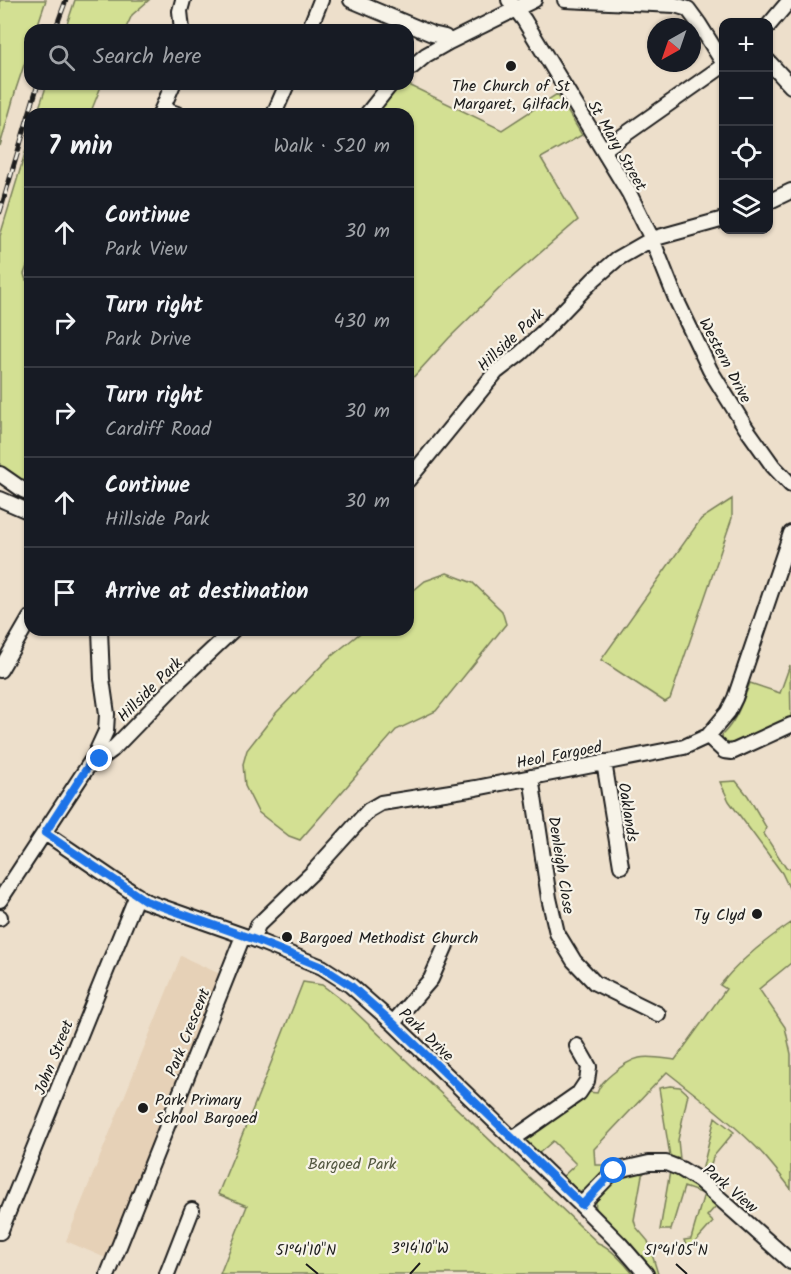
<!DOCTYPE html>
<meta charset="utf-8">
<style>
body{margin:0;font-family:Kalam,sans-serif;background:#242831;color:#f1f3f6}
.controls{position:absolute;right:18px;top:18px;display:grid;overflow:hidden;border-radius:12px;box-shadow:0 2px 4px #0004}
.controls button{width:54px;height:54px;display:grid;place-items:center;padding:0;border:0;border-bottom:2px solid #363941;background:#171b24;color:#f1f3f6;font:30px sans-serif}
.compass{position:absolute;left:647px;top:18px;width:54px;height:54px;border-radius:50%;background:#171b24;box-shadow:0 2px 4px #0004;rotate:220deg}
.stop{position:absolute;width:18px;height:18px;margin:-14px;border:4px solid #1a73e8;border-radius:50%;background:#fff}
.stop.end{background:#1a73e8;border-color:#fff;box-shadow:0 2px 6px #0008}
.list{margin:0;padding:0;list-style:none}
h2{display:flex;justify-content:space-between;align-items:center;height:78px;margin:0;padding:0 24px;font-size:26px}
h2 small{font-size:20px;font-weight:400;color:#9ea1a6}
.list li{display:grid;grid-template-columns:39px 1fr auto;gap:18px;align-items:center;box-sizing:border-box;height:90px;padding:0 24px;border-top:2px solid #363941}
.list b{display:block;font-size:22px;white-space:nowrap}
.list p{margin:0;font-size:20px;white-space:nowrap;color:#9ea1a6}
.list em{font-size:20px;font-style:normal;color:#9ea1a6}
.icon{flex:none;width:33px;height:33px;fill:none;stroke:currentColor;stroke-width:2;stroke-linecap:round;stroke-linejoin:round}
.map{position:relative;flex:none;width:791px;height:1274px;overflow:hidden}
.search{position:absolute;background:#171b24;box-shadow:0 2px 4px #0004;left:24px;top:24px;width:390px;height:66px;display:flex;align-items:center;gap:15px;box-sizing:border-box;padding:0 21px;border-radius:18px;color:#9ea1a6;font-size:22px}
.panel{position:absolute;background:#171b24;box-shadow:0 2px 4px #0004;left:24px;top:108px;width:390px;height:528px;border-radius:18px}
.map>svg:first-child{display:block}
.built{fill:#e6d1b7}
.green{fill:#d3e093;stroke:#787e58;stroke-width:1.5}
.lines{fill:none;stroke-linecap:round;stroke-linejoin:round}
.minor-casing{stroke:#1c1c1c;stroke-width:18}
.minor{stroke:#f7f3e8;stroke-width:14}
.rail-casing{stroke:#1c1c1c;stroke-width:5}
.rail{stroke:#f7f3e8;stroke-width:3;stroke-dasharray:9;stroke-linecap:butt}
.route{stroke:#1a73e8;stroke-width:8}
.ticks{fill:none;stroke:#1c1c1c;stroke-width:2}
.poi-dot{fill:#1c1c1c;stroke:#f7f3e8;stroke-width:2}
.labels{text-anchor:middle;stroke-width:4.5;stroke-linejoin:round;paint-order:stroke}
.poi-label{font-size:16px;fill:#1c1c1c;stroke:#f7f3e8;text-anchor:start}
.street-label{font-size:16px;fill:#1c1c1c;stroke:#f7f3e8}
.park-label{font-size:16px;fill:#535740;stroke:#f7f3e8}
.ticks-label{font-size:15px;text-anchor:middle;fill:#1c1c1c;stroke:#f7f3e8;stroke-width:4.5;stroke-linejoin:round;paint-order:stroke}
</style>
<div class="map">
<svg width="791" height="1274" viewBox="0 0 791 1274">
<rect width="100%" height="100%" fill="#eddfcb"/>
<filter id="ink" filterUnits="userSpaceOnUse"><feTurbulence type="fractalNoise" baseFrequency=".0167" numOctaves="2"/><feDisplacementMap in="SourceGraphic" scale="12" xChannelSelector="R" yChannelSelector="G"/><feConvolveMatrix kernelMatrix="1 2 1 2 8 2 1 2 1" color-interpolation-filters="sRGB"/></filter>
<g filter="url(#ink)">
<path class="built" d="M181 956 220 974 108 1259 66 1241Z"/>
<path class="green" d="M0 0H46L36 30H30V47L16 89 0 146Z
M75 0H149L132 15 125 30H65Z
M47 84H102L90 114H37Z
M396 84H407L502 130 557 94 582 135 541 158 578 220 501 287 449 338 408 383V114H371Z
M30 137V258L24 274 26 280 30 282V479H16L0 468V236Z
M732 499V518L670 699 665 702 601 660 701 519Z
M447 573 473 583 502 611 506 624 436 711 396 730 300 840 289 836 258 812 245 786 243 764 247 750 276 713 328 659 364 630H408V595L425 581Z
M790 665 791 723 732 749 723 743 722 735C737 720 742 703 750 683L780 693Z
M736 781 748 796 766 827 764 834 786 868 791 869V892L782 873 729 801 720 782Z
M791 923V963L759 989 785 1027 791 1054V1189C779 1173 767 1157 752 1143 726 1117 696 1095 667 1072L594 1149 595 1165H605L606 1173C585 1194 584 1198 561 1178L576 1164 553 1141 538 1154 522 1137 588 1092 597 1093C600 1084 605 1080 612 1074 637 1053 644 1056 675 1060L726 989 720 985C740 960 764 941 791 923Z
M303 982 322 985 347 1004 598 1243C609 1246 626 1265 633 1274H220L247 1206 218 1194 254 1106Z
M670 1086 680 1087 688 1094 678 1140 680 1159 670 1156 659 1088Z
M715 1117 734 1132 713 1157 708 1176 702 1171Z
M648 1168 642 1175 634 1220 636 1227 648 1241 658 1274H652L601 1217C599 1214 597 1211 596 1208 592 1194 618 1177 629 1172 635 1170 642 1169 648 1168Z
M670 1171 679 1174 703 1192 701 1193 684 1187 671 1230H660Z
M706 1194 717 1205 707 1216 713 1222 688 1250 684 1240 691 1239 703 1197Z"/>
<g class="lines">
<defs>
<path id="minor" d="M351 0 432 34 445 37
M509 0 524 20 629 193 652 239 676 299 710 370 746 428 773 466 791 485
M565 0 675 5 688 9 699 24 724 64
M768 26 790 0
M182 30 180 11 183 0
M309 30 321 0
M768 61 791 86
M412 67 426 55 449 42 534 0
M162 109 177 114
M160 114 173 84
M274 114 287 84
M367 114 391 84
M603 150 724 65
M768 202 791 191
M0 474 23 490 30 493
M408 480 496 372 521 353 545 330 594 279 617 259 652 239 724 219
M0 499 30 512
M0 670 30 618
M708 736 724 751 732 752 791 725
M94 757 100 759 112 750 180 680 233 630
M604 762 621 866
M531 777 549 898 557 933 574 961 595 983 658 1014
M45 833 145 901 253 939 322 967 350 985 393 1023 581 1205 620 1244 646 1274
M0 900 94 757 106 731 107 714 102 679 100 630
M0 917V918
M253 939 258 925 312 873 369 810 381 803 476 788 684 747 708 736 728 712 735 698 791 533
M393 1023 431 979 446 945
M513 1139 579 1093 587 1081 589 1067 577 1046
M581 1205 614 1171 649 1163H666L681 1169 699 1180 791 1262
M0 1232 137 895
M108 1274 243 936
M167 1274 192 1210"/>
</defs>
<use href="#minor" class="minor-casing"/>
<use href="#minor" class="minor"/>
<defs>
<path id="rail" d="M55 30 66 0
M0 212 38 84"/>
</defs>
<use href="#rail" class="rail-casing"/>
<use href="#rail" class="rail"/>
</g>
</g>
<g class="lines" filter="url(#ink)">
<path class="route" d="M100 759 94 757 45 833 146 901 253 939 322 967 350 985 393 1023 582 1205 614 1171"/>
</g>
<path class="ticks" d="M306 1264 318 1274M676 1264 687 1274M410 1274 420 1263"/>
<g class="poi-dot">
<circle cx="511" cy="66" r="6"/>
<circle cx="757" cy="914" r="6"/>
<circle cx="287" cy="937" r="6"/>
<circle cx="143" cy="1108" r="6"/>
</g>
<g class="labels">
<g class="poi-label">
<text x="511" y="91" text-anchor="middle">The Church of St<tspan x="511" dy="18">Margaret, Gilfach</tspan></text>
<text x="745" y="920" text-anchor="end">Ty Clyd</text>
<text x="299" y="943">Bargoed Methodist Church</text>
<text x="155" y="1105">Park Primary<tspan x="155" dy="18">School Bargoed</tspan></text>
</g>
<g class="street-label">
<text transform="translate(618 145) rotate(60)" y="6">St Mary Street</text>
<text transform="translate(510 339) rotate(-43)" y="6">Hillside Park</text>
<text transform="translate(726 360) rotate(62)" y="6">Western Drive</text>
<text transform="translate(149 689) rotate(-45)" y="6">Hillside Park</text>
<text transform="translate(559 754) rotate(-11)" y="6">Heol Fargoed</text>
<text transform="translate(629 812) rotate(81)" y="6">Oaklands</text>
<text transform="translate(562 865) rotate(81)" y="6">Denleigh Close</text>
<text transform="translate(187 1032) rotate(-68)" y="6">Park Crescent</text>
<text transform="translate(427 1034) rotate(44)" y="6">Park Drive</text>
<text transform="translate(53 1057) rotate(-68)" y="6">John Street</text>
<text transform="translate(731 1188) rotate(40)" y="6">Park View</text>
</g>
<g class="park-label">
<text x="352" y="1169">Bargoed Park</text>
</g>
</g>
<g class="ticks-label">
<text x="420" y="1253">3°14'10"W</text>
<text x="306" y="1255">51°41'10"N</text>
<text x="676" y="1255">51°41'05"N</text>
</g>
</svg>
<div class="controls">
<button>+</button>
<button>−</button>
<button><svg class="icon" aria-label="locate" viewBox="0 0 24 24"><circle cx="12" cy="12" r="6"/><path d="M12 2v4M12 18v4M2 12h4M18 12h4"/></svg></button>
<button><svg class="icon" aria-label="layers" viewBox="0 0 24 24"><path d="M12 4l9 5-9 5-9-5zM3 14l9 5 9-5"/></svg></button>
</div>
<svg class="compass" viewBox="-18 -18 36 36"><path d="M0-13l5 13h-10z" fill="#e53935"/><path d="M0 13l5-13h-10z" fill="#9ea1a6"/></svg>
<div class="stop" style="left:614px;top:1171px"></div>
<div class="stop end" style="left:100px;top:759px"></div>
<div class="search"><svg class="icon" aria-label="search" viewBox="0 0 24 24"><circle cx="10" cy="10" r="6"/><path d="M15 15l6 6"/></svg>Search here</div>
<section class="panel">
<h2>7 min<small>Walk · 520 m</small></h2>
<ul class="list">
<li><svg class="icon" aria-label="ahead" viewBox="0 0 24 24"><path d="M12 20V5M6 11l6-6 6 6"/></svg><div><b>Continue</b><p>Park View</p></div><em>30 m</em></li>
<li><svg class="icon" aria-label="right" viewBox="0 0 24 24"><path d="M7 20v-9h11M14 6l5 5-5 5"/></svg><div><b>Turn right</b><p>Park Drive</p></div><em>430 m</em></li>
<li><svg class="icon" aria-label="right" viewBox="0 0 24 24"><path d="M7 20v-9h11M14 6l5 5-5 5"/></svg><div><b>Turn right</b><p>Cardiff Road</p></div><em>30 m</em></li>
<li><svg class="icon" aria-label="ahead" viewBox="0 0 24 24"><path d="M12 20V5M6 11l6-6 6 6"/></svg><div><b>Continue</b><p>Hillside Park</p></div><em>30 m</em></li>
<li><svg class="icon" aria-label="arrive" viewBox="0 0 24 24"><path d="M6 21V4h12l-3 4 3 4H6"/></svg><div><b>Arrive at destination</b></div></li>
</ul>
</section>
</div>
